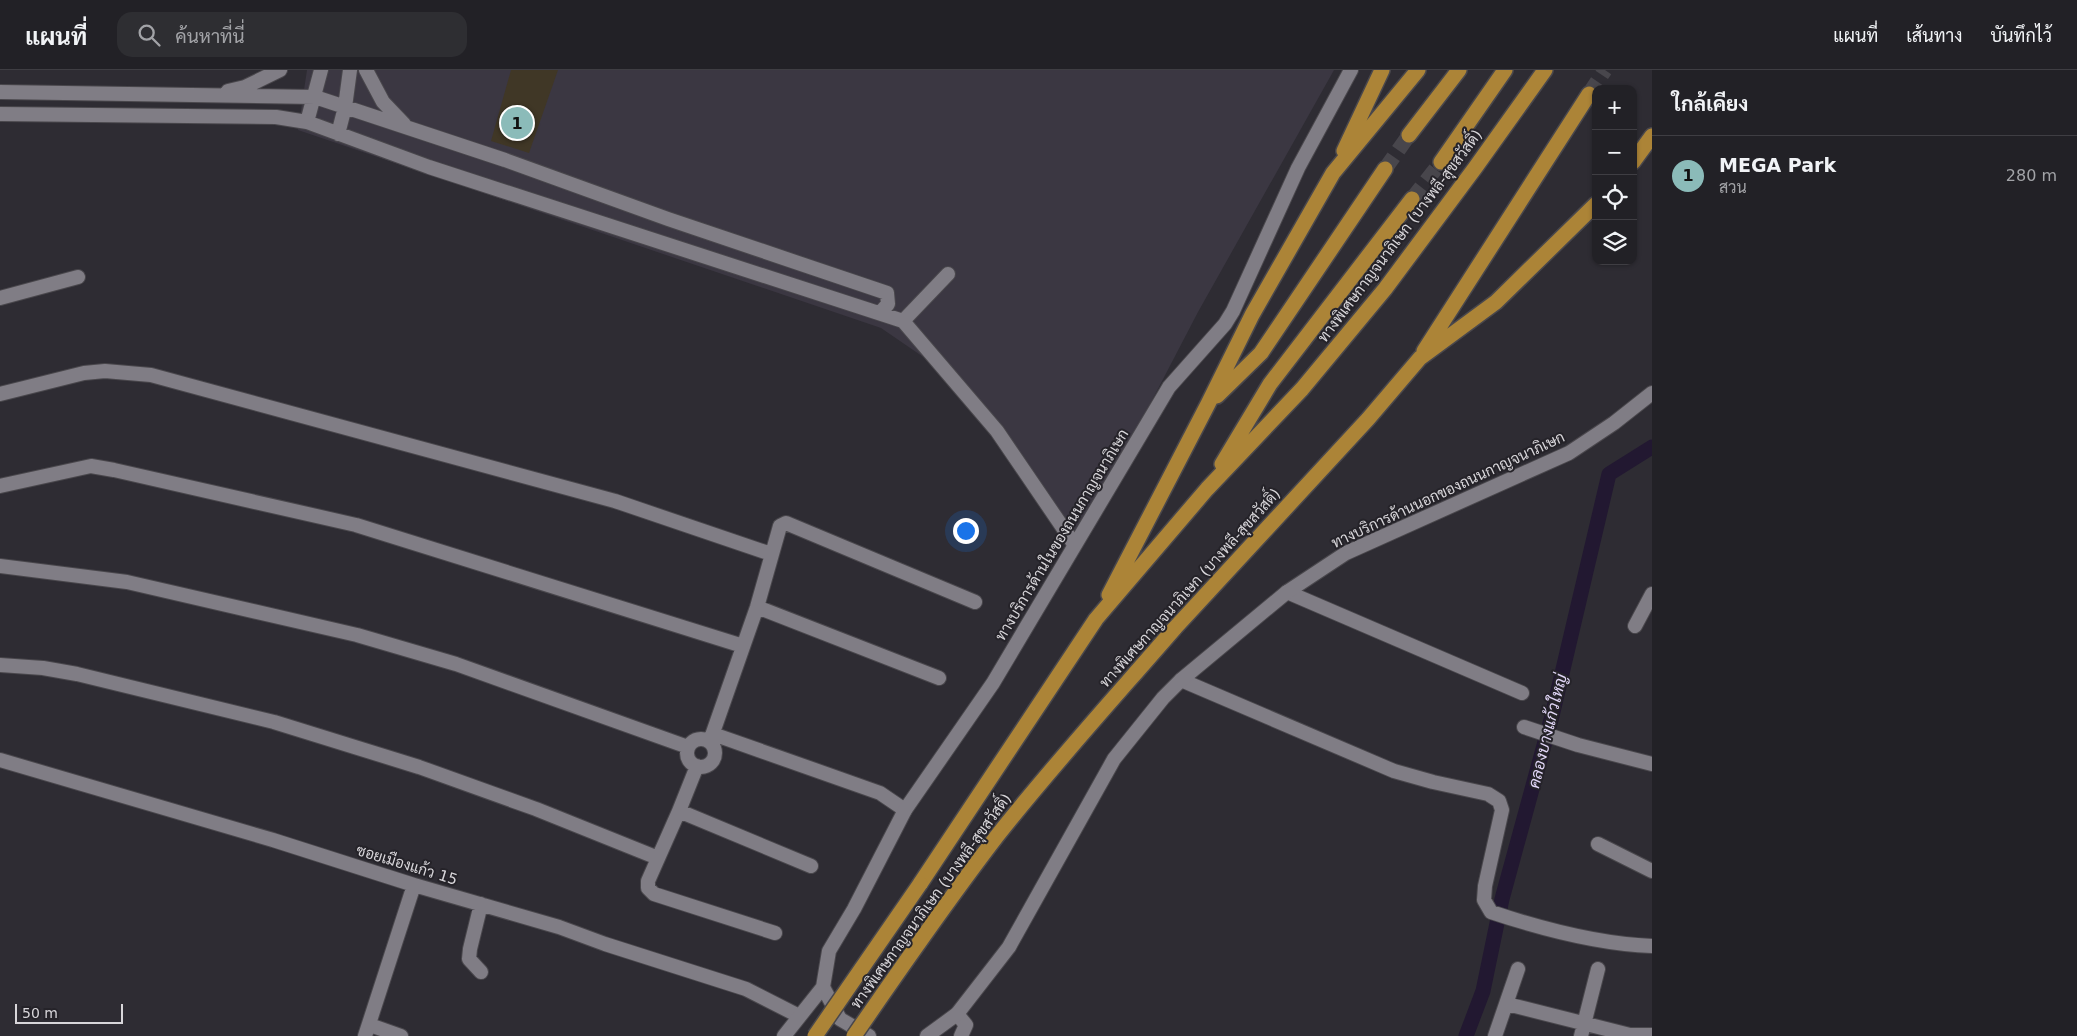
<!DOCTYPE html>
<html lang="th">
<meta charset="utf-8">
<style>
body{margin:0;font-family:"DejaVu Sans",Sarabun,sans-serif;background:#2e2e32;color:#f1f3f6}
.controls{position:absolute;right:15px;top:15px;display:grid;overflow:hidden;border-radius:10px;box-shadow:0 1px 4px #0004}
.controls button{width:45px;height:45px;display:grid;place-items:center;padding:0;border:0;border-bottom:1px solid #3f3e43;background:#222126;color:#f1f3f6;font:25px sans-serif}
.scale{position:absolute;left:15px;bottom:12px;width:108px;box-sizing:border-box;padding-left:5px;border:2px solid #d8d6da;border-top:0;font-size:14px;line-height:18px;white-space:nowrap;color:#d8d6da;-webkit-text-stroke:4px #252329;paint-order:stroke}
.you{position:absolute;left:965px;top:460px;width:18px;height:18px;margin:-12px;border:4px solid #fff;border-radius:50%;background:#1a73e8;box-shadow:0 0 0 8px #1a73e833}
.badge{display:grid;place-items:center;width:32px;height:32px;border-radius:50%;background:#8bbbb9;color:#111;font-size:16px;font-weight:700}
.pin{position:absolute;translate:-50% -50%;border:2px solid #fff;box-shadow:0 1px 5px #0006}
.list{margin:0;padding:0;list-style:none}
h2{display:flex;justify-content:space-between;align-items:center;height:65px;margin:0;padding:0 20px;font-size:21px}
h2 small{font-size:16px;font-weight:400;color:#a2a3a7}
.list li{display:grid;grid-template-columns:32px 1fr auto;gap:15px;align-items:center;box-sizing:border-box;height:80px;padding:0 20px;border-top:1px solid #3f3e43}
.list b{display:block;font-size:19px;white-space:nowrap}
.list p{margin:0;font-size:16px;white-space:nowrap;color:#a2a3a7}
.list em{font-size:16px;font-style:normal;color:#a2a3a7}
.icon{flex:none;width:28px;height:28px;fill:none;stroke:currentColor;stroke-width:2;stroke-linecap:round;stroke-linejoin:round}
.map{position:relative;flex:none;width:1652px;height:966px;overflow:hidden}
header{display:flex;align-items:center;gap:30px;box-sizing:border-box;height:70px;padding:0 25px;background:#222126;border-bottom:1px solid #3f3e43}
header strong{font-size:24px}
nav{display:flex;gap:28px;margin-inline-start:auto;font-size:18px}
.search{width:350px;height:45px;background:#2e2e32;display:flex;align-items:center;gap:12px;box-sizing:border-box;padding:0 18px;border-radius:15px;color:#a2a3a7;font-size:19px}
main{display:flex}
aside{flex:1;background:#222126}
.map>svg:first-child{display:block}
.built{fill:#3b3742}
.green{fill:#403726}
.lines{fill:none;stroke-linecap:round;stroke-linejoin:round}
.canal{stroke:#221831;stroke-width:15}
.motorway-tunnel{stroke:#48464c;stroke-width:15;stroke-dasharray:15 8;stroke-linecap:butt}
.minor-casing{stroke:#49474c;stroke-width:16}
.secondary-casing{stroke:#49474c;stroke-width:16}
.motorway-casing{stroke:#49474c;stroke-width:18}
.minor{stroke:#807d85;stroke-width:14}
.secondary{stroke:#807d85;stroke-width:14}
.motorway{stroke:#ac8437;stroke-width:15}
.motorway-bridge-casing{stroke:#49474c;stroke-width:18;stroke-linecap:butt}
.motorway-bridge{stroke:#ac8437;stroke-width:15}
.labels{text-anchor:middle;stroke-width:4;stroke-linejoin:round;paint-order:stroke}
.street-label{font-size:15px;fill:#d8d6da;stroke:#252329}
.water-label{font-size:16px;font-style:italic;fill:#e1d6f7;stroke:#252329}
</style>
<header>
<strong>แผนที่</strong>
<div class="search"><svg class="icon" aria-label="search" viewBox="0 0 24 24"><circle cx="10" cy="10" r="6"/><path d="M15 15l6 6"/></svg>ค้นหาที่นี่</div>
<nav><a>แผนที่</a><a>เส้นทาง</a><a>บันทึกไว้</a></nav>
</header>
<main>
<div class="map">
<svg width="1652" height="966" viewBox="0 0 1652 966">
<rect width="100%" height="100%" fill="#2e2c33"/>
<path class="built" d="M307 0H1334L1198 242 1074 480 954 308 881 258 298 60Z"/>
<path class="green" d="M511 0H558L529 83 491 71Z"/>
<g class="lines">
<path class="canal" d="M1466 966 1483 921 1502 829 1552 646 1609 404 1652 377"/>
<path class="motorway-tunnel" d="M1589 24 1605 0
M1385 99 1409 65
M1412 129 1441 92"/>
<defs>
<path id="minor" d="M366 0 383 32 404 54
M228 21 245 17 280 0
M0 22 315 27 505 90 668 149 887 223 888 234 880 243
M0 44 276 47 307 52 429 97 903 251 997 361 1074 474
M307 52 321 0
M338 64 345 37 350 0
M0 228 78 207
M903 251 948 204
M0 324 84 303 105 301 151 305 615 431 771 484
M0 416 91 396 114 400 356 455 743 576
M0 496 127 512 357 565 456 594 688 677
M1287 522 1522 623
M757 537 939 608
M1635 556 1652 524
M0 595 43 598 77 604 274 652 419 697 536 739 658 788
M1181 610 1394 701 1433 712 1488 724 1499 731 1502 740 1485 816 1484 830 1491 842C1542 859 1598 874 1652 876
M1524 657 1578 675 1652 694
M713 664 880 723 905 740
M687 683a14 14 0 1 1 28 0a14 14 0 1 1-28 0Z
M710 671 757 537 780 456 786 453 975 532
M0 690 273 770 414 815 559 857 605 874 746 919 799 946
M697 696 679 741 648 811V818L654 824 775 863
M679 741 811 796
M1598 774 1652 801
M481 902 469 889 470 879 481 834
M1507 934 1630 965H1652
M957 944 966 955 961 966
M370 955 401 966
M365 966 414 815
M1495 966 1518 899
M1581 966 1598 899"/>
<path id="secondary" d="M784 966 823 917
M869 966 840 949 823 917 829 881 854 839 905 740 993 613 1169 317 1225 254 1233 241 1298 98 1351 0
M927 966 957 944 1009 877 1114 689 1163 628 1181 610 1287 522 1346 483 1569 383 1614 353 1652 323"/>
<path id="motorway" d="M1409 65 1459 0
M1344 81 1382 0
M1441 92 1505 0
M1633 92 1652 66
M1424 281 1589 24
M1217 326 1261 283 1385 99
M1222 394 1270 314 1412 129
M1109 525 1208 334 1252 245 1333 103 1418 0
M1174 559 1368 349 1420 288 1496 232 1596 134
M920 814 1096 549 1207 419 1302 319 1385 219 1475 98 1545 0"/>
</defs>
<use href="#minor" class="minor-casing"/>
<use href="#secondary" class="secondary-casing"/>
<use href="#motorway" class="motorway-casing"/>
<use href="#minor" class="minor"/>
<use href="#secondary" class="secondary"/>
<use href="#motorway" class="motorway"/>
<defs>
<path id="motorway-bridge" d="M815 966 920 814
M854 966C900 899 947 831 997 766 1053 695 1115 627 1174 559"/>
</defs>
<use href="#motorway-bridge" class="motorway-bridge-casing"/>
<use href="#motorway-bridge" class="motorway-bridge"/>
</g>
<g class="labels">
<g class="street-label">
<text transform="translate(1400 166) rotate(-53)" y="5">ทางพิเศษกาญจนาภิเษก (บางพลี-สุขสวัสดิ์)</text>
<text transform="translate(1448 420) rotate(-25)" y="5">ทางบริการด้านนอกของถนนกาญจนาภิเษก</text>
<text transform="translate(1062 465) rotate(-59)" y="5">ทางบริการด้านในของถนนกาญจนาภิเษก</text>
<text transform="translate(1190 518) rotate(-48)" y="5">ทางพิเศษกาญจนาภิเษก (บางพลี-สุขสวัสดิ์)</text>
<text transform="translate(407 795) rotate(17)" y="5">ซอยเมืองแก้ว 15</text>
<text transform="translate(931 831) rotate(-54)" y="5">ทางพิเศษกาญจนาภิเษก (บางพลี-สุขสวัสดิ์)</text>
</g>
<g class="water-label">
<text transform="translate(1547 661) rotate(-76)" y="6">คลองบางแก้วใหญ่</text>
</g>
</g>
</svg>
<div class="controls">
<button>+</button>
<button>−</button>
<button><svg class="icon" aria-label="locate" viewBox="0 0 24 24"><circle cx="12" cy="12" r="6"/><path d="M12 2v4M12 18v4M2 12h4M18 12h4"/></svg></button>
<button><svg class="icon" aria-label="layers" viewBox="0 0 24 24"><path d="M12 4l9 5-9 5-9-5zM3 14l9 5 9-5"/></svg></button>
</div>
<div class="scale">50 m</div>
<div class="you"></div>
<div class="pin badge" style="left:517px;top:53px">1</div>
</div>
<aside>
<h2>ใกล้เคียง<small></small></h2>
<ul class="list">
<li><span class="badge">1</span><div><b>MEGA Park</b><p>สวน</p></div><em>280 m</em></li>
</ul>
</aside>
</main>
